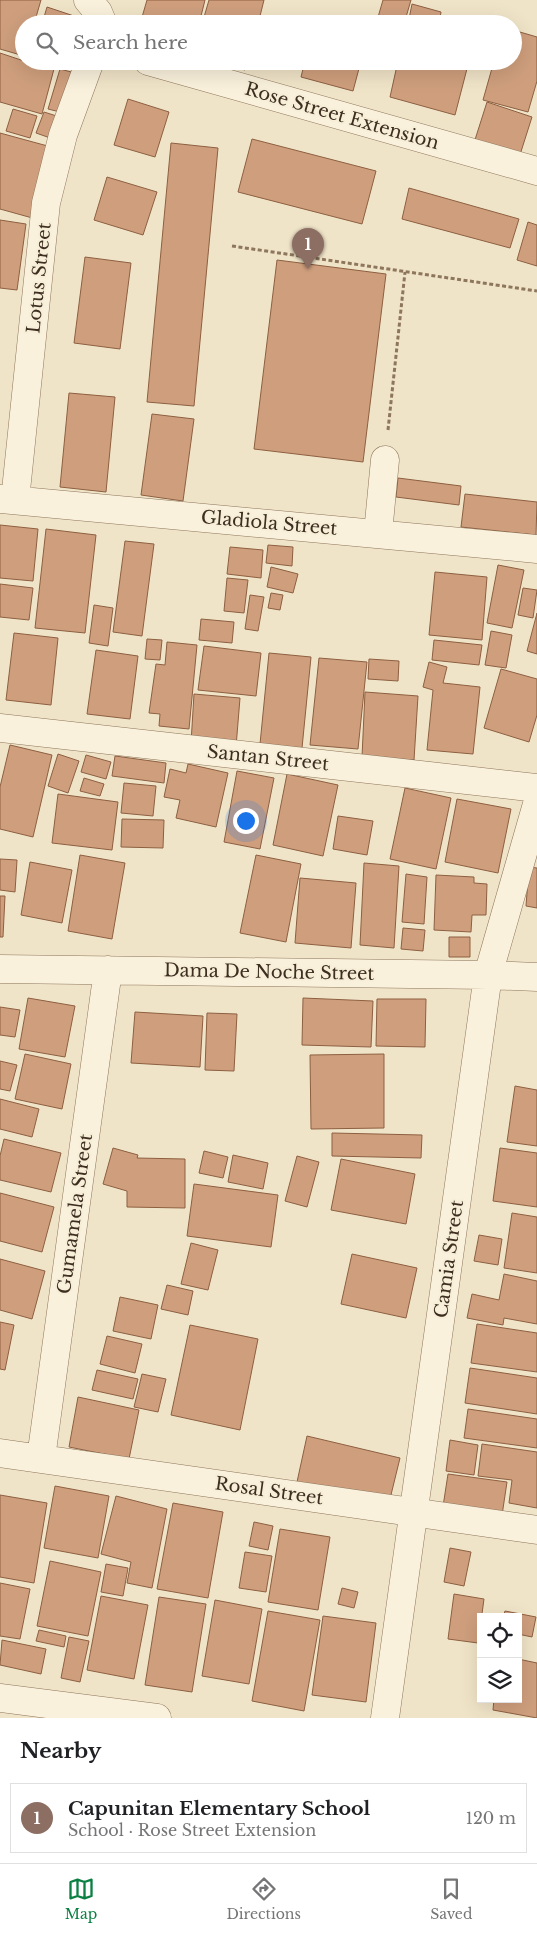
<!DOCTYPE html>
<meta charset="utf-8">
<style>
body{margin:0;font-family:"Libre Baskerville",serif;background:#f2f2f2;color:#202124}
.controls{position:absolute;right:15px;bottom:15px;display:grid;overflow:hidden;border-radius:0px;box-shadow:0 5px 20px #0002}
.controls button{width:45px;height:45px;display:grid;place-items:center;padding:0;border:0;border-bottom:1px solid #e0e0e0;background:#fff;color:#202124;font:25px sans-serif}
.you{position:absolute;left:245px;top:820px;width:18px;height:18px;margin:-12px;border:4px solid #fff;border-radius:50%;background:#1a73e8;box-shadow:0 0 0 8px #1a73e833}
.badge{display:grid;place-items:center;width:32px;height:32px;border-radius:50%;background:#0b8043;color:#fff;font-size:16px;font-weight:700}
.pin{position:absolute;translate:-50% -41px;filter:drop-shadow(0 1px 2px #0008)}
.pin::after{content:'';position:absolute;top:26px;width:18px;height:15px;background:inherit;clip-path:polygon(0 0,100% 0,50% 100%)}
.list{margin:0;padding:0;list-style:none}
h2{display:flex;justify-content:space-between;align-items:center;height:65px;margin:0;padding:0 20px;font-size:21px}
h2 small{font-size:16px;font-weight:400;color:#757577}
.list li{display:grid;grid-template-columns:32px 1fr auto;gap:15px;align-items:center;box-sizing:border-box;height:70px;margin:0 10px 10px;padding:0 10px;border:1px solid #e0e0e0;border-radius:0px}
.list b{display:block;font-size:19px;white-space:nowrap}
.list p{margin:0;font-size:16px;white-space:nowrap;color:#757577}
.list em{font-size:16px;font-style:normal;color:#757577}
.icon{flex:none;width:28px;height:28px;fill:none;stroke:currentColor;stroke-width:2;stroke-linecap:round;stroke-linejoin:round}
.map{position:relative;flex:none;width:537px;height:1718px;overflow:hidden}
.search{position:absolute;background:#fff;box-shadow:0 5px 20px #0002;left:15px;right:15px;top:15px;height:55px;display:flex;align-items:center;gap:12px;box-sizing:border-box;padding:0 18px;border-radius:28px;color:#757577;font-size:19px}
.sheet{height:145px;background:#fff}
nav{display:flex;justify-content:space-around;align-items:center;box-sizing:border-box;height:70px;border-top:1px solid #e0e0e0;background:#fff;font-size:14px;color:#757577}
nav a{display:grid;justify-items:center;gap:2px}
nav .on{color:#0b8043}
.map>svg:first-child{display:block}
.building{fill:#cf9f7d;stroke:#8d5f41}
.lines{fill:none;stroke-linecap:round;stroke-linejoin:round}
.minor-casing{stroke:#8d765c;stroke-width:29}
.path{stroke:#8d765c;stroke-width:3;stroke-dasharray:4 2.5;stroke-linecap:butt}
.minor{stroke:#faf1dc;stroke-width:28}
.labels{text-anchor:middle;stroke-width:4;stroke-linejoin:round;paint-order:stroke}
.street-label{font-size:18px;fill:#3d2e20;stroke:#f7eed8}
</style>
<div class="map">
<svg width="537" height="1718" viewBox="0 0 537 1718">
<rect width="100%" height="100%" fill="#f0e4c8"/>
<path class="building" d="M0 0H41L34 24H24V56L0 49Z
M147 0H205L199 24H140Z
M209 0H264L258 24H202Z
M383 0H411L404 24H376Z
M412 4 441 12 439 24H408Z
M47 7 95 23 94 24H42Z
M513 30 537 37V81L528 112 483 100 494 61H513Z
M0 53 24 61 54 69 42 114 0 102Z
M212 61H248L245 70Z
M305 61H361L353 91 301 77Z
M398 61H469L455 115 390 97Z
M60 69 75 73 64 113 48 109Z
M128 99 169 112 155 157 114 145Z
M487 102 532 117 518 161 473 146Z
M13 109 37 116 30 138 6 131Z
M44 112 63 118 56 140 36 133Z
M0 133 55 148 36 219 0 209Z
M252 139 376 171 362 224 238 192Z
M171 143 218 148 194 406 147 402Z
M107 177 157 192 143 235 94 220Z
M409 188 519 219 510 248 402 219Z
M0 220 26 224 17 290 0 288Z
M528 222 537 225V266L517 260Z
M85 257 131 263 120 349 74 343Z
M277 260 386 274 363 462 254 449Z
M69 393 115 397 106 492 60 487Z
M152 414 194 419 183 501 141 495Z
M398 478 461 486 459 505 396 497Z
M465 494 537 502 536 535 461 527Z
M0 525 38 529 33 581 0 578Z
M46 529 96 535 85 633 35 628Z
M125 541 154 544 142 636 113 632Z
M268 545 293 547 292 566 266 563Z
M230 547 263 550 261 578 227 574Z
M498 565 524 570 512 628 487 623Z
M271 567 298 574 293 593 267 587Z
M435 572 487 577 482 640 429 635Z
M227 578 248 580 244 613 224 611Z
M0 584 33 588 29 620 0 617Z
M523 588 537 590 533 618 518 615Z
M271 593 283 595 280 610 268 608Z
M250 595 264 597 258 631 245 629Z
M94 605 113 608 108 646 89 643Z
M537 613V654L527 651Z
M201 619 234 622 232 643 199 640Z
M491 631 512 635 506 668 485 665Z
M14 633 58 638 51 705 6 700Z
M147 639 162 640 160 660 145 659Z
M434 640 482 645 479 665 432 660Z
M167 642 197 645 189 729 159 726 160 714 149 713 156 664 165 665Z
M204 646 261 653 256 696 198 690Z
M96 650 138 656 130 719 87 714Z
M269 653 311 657 302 748 260 744Z
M319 658 367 662 358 749 310 745Z
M369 659 399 661 398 681 368 679Z
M429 662 447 667 443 683 480 687 473 754 427 750 433 690 423 687Z
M501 669 537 679V715L529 742 484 728Z
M365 692 418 696 414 760 362 757Z
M194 694 240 698 236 747 191 743Z
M10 745 52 755 33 837 0 829V787Z
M58 754 79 761 68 793 48 786Z
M86 755 111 762 106 779 81 772Z
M115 756 166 763 164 783 112 776Z
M188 764 228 773 216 827 176 818 180 800 164 797 170 769 186 773Z
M237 771 274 778 260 849 224 842Z
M287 774 338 785 323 856 273 845Z
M84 778 104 784 100 796 80 791Z
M124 783 156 786 153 816 121 813Z
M405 788 451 798 436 869 390 859Z
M58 794 118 802 112 850 52 843Z
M457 799 511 809 498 873 445 862Z
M338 816 373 821 367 855 333 849Z
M122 819 164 820 163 848 121 847Z
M80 855 125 863 112 939 68 931Z
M256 855 301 864 286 942 240 933Z
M0 859 17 860 15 892 0 890Z
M30 862 72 870 62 923 21 915Z
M364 863 399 866 394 948 360 945Z
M529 867 537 868V908L526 906Z
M406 874 427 877 424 924 402 922Z
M436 875 474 877V883L487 884 486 915H472L471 932 434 930Z
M300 878 356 883 351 948 295 943Z
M0 896H5L3 937H0Z
M403 928 425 930 423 951 401 949Z
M449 937H470V957H449Z
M28 998 75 1006 65 1057 19 1049Z
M303 998 373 1001 371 1047 302 1045Z
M377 999H426L425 1047 376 1046Z
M0 1007 20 1010 15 1037 0 1035Z
M135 1012 203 1016 200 1067 131 1063Z
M207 1013 237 1014 234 1071 205 1070Z
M25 1054 71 1064 62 1109 15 1099Z
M384 1054V1128L311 1129 310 1055Z
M0 1061 17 1065 10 1091 0 1089Z
M515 1086 537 1090V1146L507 1142Z
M0 1099 39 1109 32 1137 0 1129Z
M332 1133 422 1135 421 1158 332 1156Z
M4 1139 61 1153 51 1192 0 1180V1156Z
M113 1148 138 1155 137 1158 185 1159V1208L127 1207V1191L103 1184Z
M500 1148 537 1153V1207L493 1201Z
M204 1151 228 1157 223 1178 199 1173Z
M233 1155 268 1163 263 1189 228 1182Z
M297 1156 319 1162 307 1207 285 1201Z
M341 1159 415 1174 406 1224 331 1210Z
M194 1184 278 1195 271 1247 187 1236Z
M0 1193 54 1207 42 1252 0 1241Z
M512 1213 537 1217V1273L504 1268Z
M479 1235 502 1239 498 1265 474 1261Z
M191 1243 218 1250 208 1290 181 1284Z
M352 1254 417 1268 406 1318 341 1304Z
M0 1259 45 1271 32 1319 0 1310Z
M504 1274 537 1281V1324L504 1318 503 1325 467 1318 472 1294 499 1300Z
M167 1285 193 1291 188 1315 161 1309Z
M120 1297 158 1305 151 1339 113 1331Z
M0 1322 14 1325 5 1370 0 1369Z
M477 1324 537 1333V1372L471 1363Z
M190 1325 258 1339 240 1430 171 1415Z
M107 1336 142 1344 135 1373 100 1364Z
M470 1368 537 1378V1414L465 1403Z
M97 1370 138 1379 133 1399 92 1390Z
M142 1374 166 1379 158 1412 134 1407Z
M78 1397 139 1410 129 1459 69 1447Z
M468 1409 537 1419V1448L464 1438Z
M307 1436 400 1458 389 1503 297 1482Z
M450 1440 478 1445 474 1475 446 1471Z
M482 1444 537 1452V1508L509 1503 512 1480 478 1476Z
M448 1474 507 1482 501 1522 442 1513Z
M55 1486 109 1496 98 1558 44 1548Z
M0 1495 47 1503 34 1583 0 1577Z
M116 1496 167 1509 152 1588 127 1583 131 1562 101 1554Z
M173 1503 223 1512 208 1598 157 1589Z
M254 1522 273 1526 268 1550 249 1546Z
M280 1529 330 1537 318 1610 268 1602Z
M450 1548 471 1552 464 1586 444 1582Z
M245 1552 272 1556 266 1592 239 1588Z
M50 1561 101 1572 88 1636 37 1626Z
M106 1564 128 1568 123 1596 101 1592Z
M0 1583 30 1589 20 1639 0 1636Z
M342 1588 358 1592 354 1608 338 1604Z
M454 1594 484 1599 478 1643 448 1639Z
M101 1596 148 1605 134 1679 87 1670Z
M159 1597 206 1604 192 1692 145 1685Z
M215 1600 262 1609 249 1684 202 1676Z
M268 1611 320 1620 304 1711 252 1701Z
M505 1611 536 1617 532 1637 518 1634V1617H503Z
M323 1616 376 1623 366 1702 312 1695Z
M39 1630 66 1636 64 1647 36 1641Z
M69 1637 89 1641 80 1682 61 1678Z
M2 1640 46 1649 41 1674 0 1665Z
M518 1659 537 1663V1718L493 1710 494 1699H518Z"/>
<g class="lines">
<defs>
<path id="minor" d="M88 0 98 12 103 24
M148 61 537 171
M0 499 537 549
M15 500 46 203 63 135 90 61
M378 533 385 460
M0 728 537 788
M0 969 488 975 537 977
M0 1453 537 1530
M41 1458 108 970
M0 1698 157 1718
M385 1718 488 975 537 804"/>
</defs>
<use href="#minor" class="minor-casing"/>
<path class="path" d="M232 246 537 291
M388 430 405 272"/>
<use href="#minor" class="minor"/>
</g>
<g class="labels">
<g class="street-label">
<text transform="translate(342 116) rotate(16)" y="6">Rose Street Extension</text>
<text transform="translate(39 278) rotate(-84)" y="6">Lotus Street</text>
<text transform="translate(269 523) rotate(5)" y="6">Gladiola Street</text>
<text transform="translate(268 758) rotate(6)" y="6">Santan Street</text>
<text transform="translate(269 972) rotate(1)" y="6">Dama De Noche Street</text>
<text transform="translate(75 1214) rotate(-82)" y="6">Gumamela Street</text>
<text transform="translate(449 1259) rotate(-82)" y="6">Camia Street</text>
<text transform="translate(269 1491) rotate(8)" y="6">Rosal Street</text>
</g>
</g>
</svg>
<div class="controls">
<button><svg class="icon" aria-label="locate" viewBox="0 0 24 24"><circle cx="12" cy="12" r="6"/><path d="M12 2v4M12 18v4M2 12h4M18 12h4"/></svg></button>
<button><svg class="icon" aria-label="layers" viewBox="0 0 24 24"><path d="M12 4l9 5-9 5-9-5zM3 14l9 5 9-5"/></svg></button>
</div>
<div class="you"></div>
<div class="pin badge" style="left:308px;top:269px;background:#8d6e63">1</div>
<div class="search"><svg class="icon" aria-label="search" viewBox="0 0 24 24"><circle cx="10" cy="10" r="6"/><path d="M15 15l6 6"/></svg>Search here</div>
</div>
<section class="sheet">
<h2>Nearby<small></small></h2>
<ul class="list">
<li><span class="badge" style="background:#8d6e63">1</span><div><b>Capunitan Elementary School</b><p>School · Rose Street Extension</p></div><em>120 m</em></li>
</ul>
</section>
<nav>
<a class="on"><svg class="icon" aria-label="map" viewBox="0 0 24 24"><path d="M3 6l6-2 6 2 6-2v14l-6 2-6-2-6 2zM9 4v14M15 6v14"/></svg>Map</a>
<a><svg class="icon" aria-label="directions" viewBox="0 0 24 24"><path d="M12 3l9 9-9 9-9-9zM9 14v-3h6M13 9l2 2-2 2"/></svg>Directions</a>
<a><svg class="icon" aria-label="saved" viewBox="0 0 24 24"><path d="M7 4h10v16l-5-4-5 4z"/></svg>Saved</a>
</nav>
